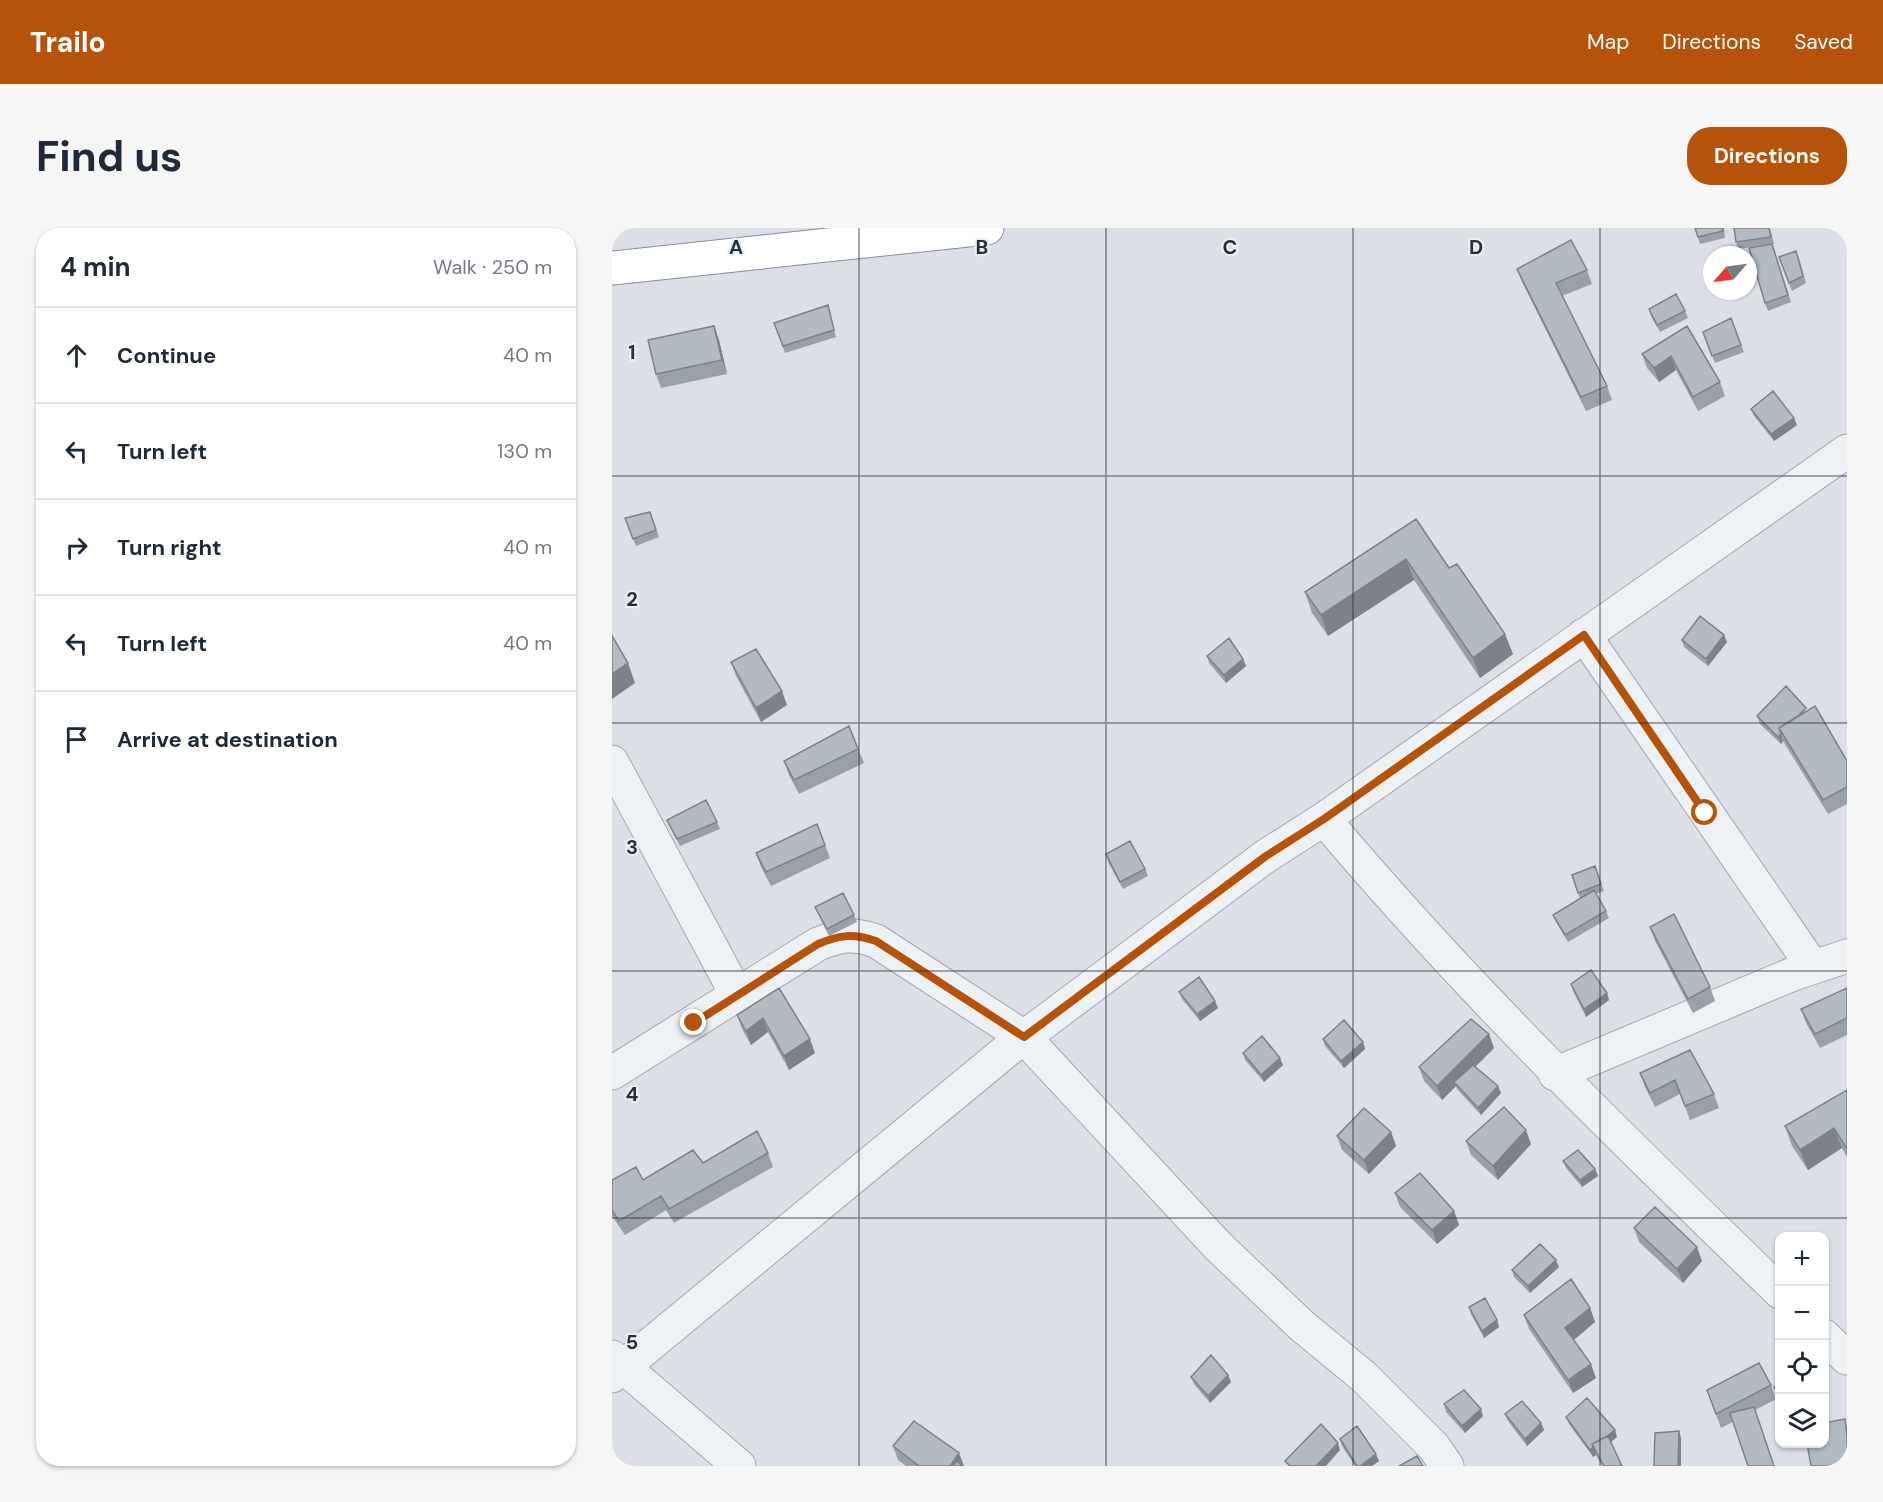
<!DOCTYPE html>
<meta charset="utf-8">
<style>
body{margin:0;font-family:"DM Sans",sans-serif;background:#f6f6f7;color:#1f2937}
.controls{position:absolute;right:18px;bottom:18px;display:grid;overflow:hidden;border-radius:12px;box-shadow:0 2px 4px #0004}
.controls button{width:54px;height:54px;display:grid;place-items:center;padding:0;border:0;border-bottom:2px solid #e0e1e3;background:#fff;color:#1f2937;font:30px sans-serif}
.compass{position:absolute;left:1091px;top:18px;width:54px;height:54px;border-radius:50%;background:#fff;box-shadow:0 2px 4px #0004;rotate:242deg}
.stop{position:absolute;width:18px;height:18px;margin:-14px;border:4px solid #b45309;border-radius:50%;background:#fff}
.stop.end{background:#b45309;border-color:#fff;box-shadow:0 2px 6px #0008}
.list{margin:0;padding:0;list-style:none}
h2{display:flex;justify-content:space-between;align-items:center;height:78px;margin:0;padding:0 24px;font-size:26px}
h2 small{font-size:20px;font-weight:400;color:#747a83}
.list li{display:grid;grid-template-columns:39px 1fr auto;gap:18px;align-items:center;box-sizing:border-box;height:96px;padding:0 24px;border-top:2px solid #e0e1e3}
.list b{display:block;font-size:22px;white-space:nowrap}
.list em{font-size:20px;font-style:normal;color:#747a83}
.icon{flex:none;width:33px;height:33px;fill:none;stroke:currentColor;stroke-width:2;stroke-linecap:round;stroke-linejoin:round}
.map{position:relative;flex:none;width:1235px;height:1238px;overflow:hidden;border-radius:24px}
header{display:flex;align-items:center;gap:36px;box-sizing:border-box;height:84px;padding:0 30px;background:#b45309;color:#fff}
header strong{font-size:28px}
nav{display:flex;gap:33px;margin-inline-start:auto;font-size:21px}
.intro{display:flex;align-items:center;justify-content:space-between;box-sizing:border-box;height:144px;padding:0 36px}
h1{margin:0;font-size:42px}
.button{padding:15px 27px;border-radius:24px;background:#b45309;color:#fff;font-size:21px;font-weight:700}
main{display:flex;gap:36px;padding:0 36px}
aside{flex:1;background:#fff;border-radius:24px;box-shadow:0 2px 4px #0004}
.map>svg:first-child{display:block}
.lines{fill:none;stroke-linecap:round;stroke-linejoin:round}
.street-casing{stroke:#a2a7b0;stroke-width:35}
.highway-casing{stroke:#848e9c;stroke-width:35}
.street{stroke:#eef1f4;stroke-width:33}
.highway{stroke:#fff;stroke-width:33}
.wall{fill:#9aa0a7}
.shaded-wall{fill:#7d8288}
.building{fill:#b3bac2;stroke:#7d8288;stroke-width:1.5}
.route{stroke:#b45309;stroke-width:8}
.grid{fill:none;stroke:#262f3c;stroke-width:1.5;stroke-opacity:0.55}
.grid-label{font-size:20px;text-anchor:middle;font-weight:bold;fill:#262f3c;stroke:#ebeff4;stroke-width:4.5;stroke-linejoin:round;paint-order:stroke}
</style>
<header>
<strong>Trailo</strong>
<nav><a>Map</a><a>Directions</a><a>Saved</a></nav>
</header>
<div class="intro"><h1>Find us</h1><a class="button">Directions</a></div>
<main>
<aside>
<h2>4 min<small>Walk · 250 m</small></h2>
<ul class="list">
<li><svg class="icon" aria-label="ahead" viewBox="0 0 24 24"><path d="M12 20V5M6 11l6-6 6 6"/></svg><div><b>Continue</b></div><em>40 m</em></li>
<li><svg class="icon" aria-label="left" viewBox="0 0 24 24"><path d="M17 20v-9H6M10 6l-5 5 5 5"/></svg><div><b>Turn left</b></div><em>130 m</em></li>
<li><svg class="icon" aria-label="right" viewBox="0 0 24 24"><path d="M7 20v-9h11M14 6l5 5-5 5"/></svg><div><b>Turn right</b></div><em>40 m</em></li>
<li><svg class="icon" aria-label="left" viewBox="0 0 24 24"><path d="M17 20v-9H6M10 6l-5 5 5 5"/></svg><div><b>Turn left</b></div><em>40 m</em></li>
<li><svg class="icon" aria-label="arrive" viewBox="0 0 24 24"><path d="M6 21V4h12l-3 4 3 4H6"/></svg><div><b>Arrive at destination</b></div></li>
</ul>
</aside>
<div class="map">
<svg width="1235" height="1238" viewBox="0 0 1235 1238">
<rect width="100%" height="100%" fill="#dce0e6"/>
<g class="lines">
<defs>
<path id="street" d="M972 407 1201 739
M0 534 125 767
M712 591C853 759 1010 911 1168 1064
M0 845 206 716C228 707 241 705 264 713L412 809 606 1018 689 1097 752 1149 822 1219 835 1238
M943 846 1181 746 1235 728
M1212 1108 1235 1130
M0 1129 127 1238
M0 1148 399 819 654 628 712 591 1235 223"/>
<path id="highway" d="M0 40 375 0"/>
</defs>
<use href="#street" class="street-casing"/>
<use href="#highway" class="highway-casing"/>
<use href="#street" class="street"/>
<use href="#highway" class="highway"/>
</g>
<path class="wall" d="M1083 0H1112L1113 10 1088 16Z
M1158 0 1162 16H1160L1179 74 1156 83 1153 75V17L1126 21 1124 14Z
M1167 29 1187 30 1194 55 1180 63Z
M905 41 975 42 980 56 950 68 995 158 1000 172 974 183 910 54Z
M216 77 224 109 173 125 162 95Z
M1037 81 1073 83 1076 90 1048 104 1039 88Z
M1119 90 1132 124 1103 135 1091 104Z
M102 98 107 112 115 146 49 160 44 146Z
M1075 98 1108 154 1113 168 1086 183 1064 142 1047 154 1035 140 1030 126Z
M1139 181 1185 197 1162 213 1142 188Z
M38 284 47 309 24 318 13 290Z
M804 291 837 340 901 426 868 450 802 352 716 408 700 385 693 364Z
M1070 412 1115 414 1096 438 1072 419Z
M595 428 631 431 634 438 614 455 597 435Z
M119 434 175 477 149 494 124 448Z
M1194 483 1235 533V576L1216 586 1171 513 1169 516 1148 496 1145 488Z
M237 498 252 535 187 566 177 547 172 533Z
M55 592 105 594 108 601 68 618 58 599Z
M205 596 218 630 159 658 149 639 144 625Z
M494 626 533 641 536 648 511 661 496 634Z
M983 638 992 663 984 666 994 683 997 690 956 714 944 694 941 687 968 671 960 647Z
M203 679 242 687 245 694 217 708 206 686Z
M1038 699 1098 759 1103 773 1081 785 1043 713Z
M959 756 995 765 997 772 974 789 961 763Z
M167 760 203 825 177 842 156 804 139 817 130 801 125 787Z
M1235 760V807L1208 820 1194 795 1189 781Z
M567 764 606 780 588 793 570 771Z
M711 811 751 814 753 821 732 840 713 818Z
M882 820 863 839 889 865 869 887 845 861 844 858 830 872 812 853 807 839Z
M1078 822 1102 866 1107 880 1078 892 1068 866 1043 879 1033 859 1028 845Z
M631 825 671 837 652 854 633 832Z
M1235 862V929L1230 920 1196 942 1180 918 1173 898Z
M779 904 784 918 757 946 730 922 725 908Z
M854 913 919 916 886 952 859 927Z
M156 925 161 939 62 995 54 982 13 1007 0 988V952H31L91 935Z
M951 933 983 941 986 948 970 959 954 940Z
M783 965 842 983 847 997 825 1016 788 979Z
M1022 1000 1090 1033 1071 1055 1027 1014Z
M947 1039 918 1065 902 1049 900 1042Z
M857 1079 885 1092 887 1099 872 1110 859 1086Z
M978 1080 983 1094 962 1112 984 1150 961 1165 917 1101 912 1087Z
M616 1147 619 1154 598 1175 582 1156 579 1149Z
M1159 1157 1164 1171 1109 1200 1095 1162Z
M832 1176 871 1188 853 1205 834 1184Z
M893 1186 929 1195 932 1202 915 1218 896 1193Z
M954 1189 1005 1209 999 1214 1010 1238H990L984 1227 981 1229 957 1196Z
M1235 1197V1238H1199Z
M728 1211 767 1233 760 1238H743L730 1218Z
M281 1218 352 1238H294L286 1232Z"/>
<path class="shaded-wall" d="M102 98 107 112 115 146 110 132Z
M1059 128 1064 142 1047 154 1042 140Z
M1182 190 1185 197 1162 213 1159 206Z
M794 331 802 352 716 408 709 387Z
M893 406 901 426 868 450 861 430Z
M1112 407 1115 414 1096 438 1094 431Z
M631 431 634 438 614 455 612 447Z
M16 435 23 455 0 471V446Z
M170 463 175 477 149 494 144 480Z
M1169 506 1171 513 1169 516 1166 509Z
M995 765 997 772 974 789 972 781Z
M603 773 606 780 588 793 585 786Z
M151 790 156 804 139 817 134 803Z
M877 806 882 820 845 857 842 854 844 858 830 872 825 858Z
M198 811 203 825 177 842 172 828Z
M751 814 753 821 732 840 729 833Z
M668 830 671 837 652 854 649 847Z
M886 858 889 865 869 887 866 880Z
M1222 900 1230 920 1196 942 1188 922Z
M914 902 919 916 886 952 881 938Z
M779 904 784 918 757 946 752 932Z
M983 941 986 948 970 959 968 952Z
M842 983 847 997 825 1016 820 1002Z
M1085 1019 1090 1033 1071 1055 1065 1041Z
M944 1032 947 1039 918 1065 916 1058Z
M978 1080 983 1094 959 1114 953 1100Z
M885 1092 887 1099 872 1110 870 1103Z
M979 1136 984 1150 961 1165 956 1152Z
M616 1147 619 1154 598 1175 596 1168Z
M869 1181 871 1188 853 1205 850 1198Z
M929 1195 932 1202 915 1218 913 1211Z
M1003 1202 1005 1209 985 1226 982 1219Z
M1067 1203 1069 1210V1238H1066Z
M726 1215 728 1222 714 1238H704Z
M981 1219 984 1227 981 1229 978 1222Z
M347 1225 352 1238H338Z
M764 1226 767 1233 760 1238H748Z"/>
<path class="building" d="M1083 0H1110L1111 3 1086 9Z
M1122 0H1157L1159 9 1124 14Z
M959 12 975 42 944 55 995 158 969 169 905 41Z
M1160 16 1176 67 1153 75 1137 20Z
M1184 23 1191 48 1177 55 1167 29Z
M1064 66 1073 83 1045 97 1037 81Z
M216 77 222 102 171 118 162 95Z
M1119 90 1129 117 1100 128 1091 104Z
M102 98 110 132 44 146 36 112Z
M1075 98 1108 154 1081 169 1059 128 1042 140 1030 126Z
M1161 163 1182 190 1159 206 1139 181Z
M38 284 44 302 21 311 13 290Z
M804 291 837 340 845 336 893 406 861 430 794 331 709 387 693 364Z
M1088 388 1112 407 1094 431 1070 412Z
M0 408 16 435 0 446Z
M617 410 631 431 612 447 595 428Z
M144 421 170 463 144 480 119 434Z
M1174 458 1194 480 1186 488 1167 500 1169 506 1166 509 1145 488Z
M1203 478 1235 533V559L1211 572 1167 500Z
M237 498 246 521 182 552 172 533Z
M94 572 105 594 65 611 55 592Z
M205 596 213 617 154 644 144 625Z
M518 613 533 641 508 654 494 626Z
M983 638 989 656 966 665 960 647Z
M982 662 994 683 953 707 941 687Z
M231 665 242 687 215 701 203 679Z
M1062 686 1098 759 1076 771 1038 699Z
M979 742 995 765 972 781 959 756Z
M587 749 603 773 585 786 567 764Z
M167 760 198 811 172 828 151 790 134 803 125 787Z
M1235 760V790L1203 806 1189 781Z
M859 791 877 806 825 858 807 839Z
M732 792 751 814 729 833 711 811Z
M650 808 668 830 649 847 631 825Z
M1078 822 1102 866 1073 878 1063 852 1038 865 1028 845Z
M861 837 886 858 866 880 842 854Z
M1235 862V921L1222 900 1188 922 1173 898Z
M892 879 914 902 881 938 854 913Z
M752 880 779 904 752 932 725 908Z
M145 903 156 925 57 981 49 968 7 993 0 982V952L24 939 31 952 81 922 91 935Z
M966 922 983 941 968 952 951 933Z
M808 945 842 983 820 1002 783 965Z
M1043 979 1085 1019 1065 1041 1022 1000Z
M928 1016 944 1032 916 1058 900 1042Z
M959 1051 978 1080 953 1100 979 1136 956 1152 912 1087Z
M873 1070 885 1092 870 1103 857 1079Z
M599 1127 616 1147 596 1168 579 1149Z
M1147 1135 1159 1157 1104 1186 1095 1162Z
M1167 1156V1169L1162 1159Z
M852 1162 869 1181 850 1198 832 1176Z
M975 1170 1003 1202 995 1208 980 1216 981 1219 978 1222 954 1189Z
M910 1173 929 1195 913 1211 893 1186Z
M1142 1179 1162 1238H1136L1118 1185Z
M1233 1191 1235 1209V1235L1214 1238H1199L1195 1215H1212V1195Z
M302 1193 347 1225 338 1238H307L281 1218Z
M709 1196 726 1215 704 1238H678L673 1233Z
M745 1198 764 1226 748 1238H745L728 1211Z
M1067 1203 1066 1238H1042L1043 1205Z
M996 1208 1010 1238H992L980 1216Z
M805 1228 811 1238H787Z
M345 1233 350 1238H341Z"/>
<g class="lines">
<path class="route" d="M82 795 206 716C228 707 241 705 264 713L412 809 654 628 712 591 972 407 1093 585"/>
</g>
<path class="grid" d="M247 0V1238M494 0V1238M741 0V1238M988 0V1238M0 248H1235M0 495H1235M0 743H1235M0 990H1235"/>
<g class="grid-label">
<text x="124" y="26">A</text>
<text x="370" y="26">B</text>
<text x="618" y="26">C</text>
<text x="864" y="26">D</text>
<text x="20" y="131">1</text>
<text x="20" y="378">2</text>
<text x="20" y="626">3</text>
<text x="20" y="873">4</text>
<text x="20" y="1121">5</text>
</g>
</svg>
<div class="controls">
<button>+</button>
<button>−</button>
<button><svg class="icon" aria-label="locate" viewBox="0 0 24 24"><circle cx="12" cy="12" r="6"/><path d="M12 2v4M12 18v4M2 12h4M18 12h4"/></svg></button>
<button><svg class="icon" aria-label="layers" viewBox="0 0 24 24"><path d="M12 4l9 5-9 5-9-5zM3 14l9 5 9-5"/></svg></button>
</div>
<svg class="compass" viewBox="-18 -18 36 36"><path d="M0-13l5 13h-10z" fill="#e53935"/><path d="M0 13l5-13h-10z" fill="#747a83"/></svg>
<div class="stop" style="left:1093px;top:585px"></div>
<div class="stop end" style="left:82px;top:795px"></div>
</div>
</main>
